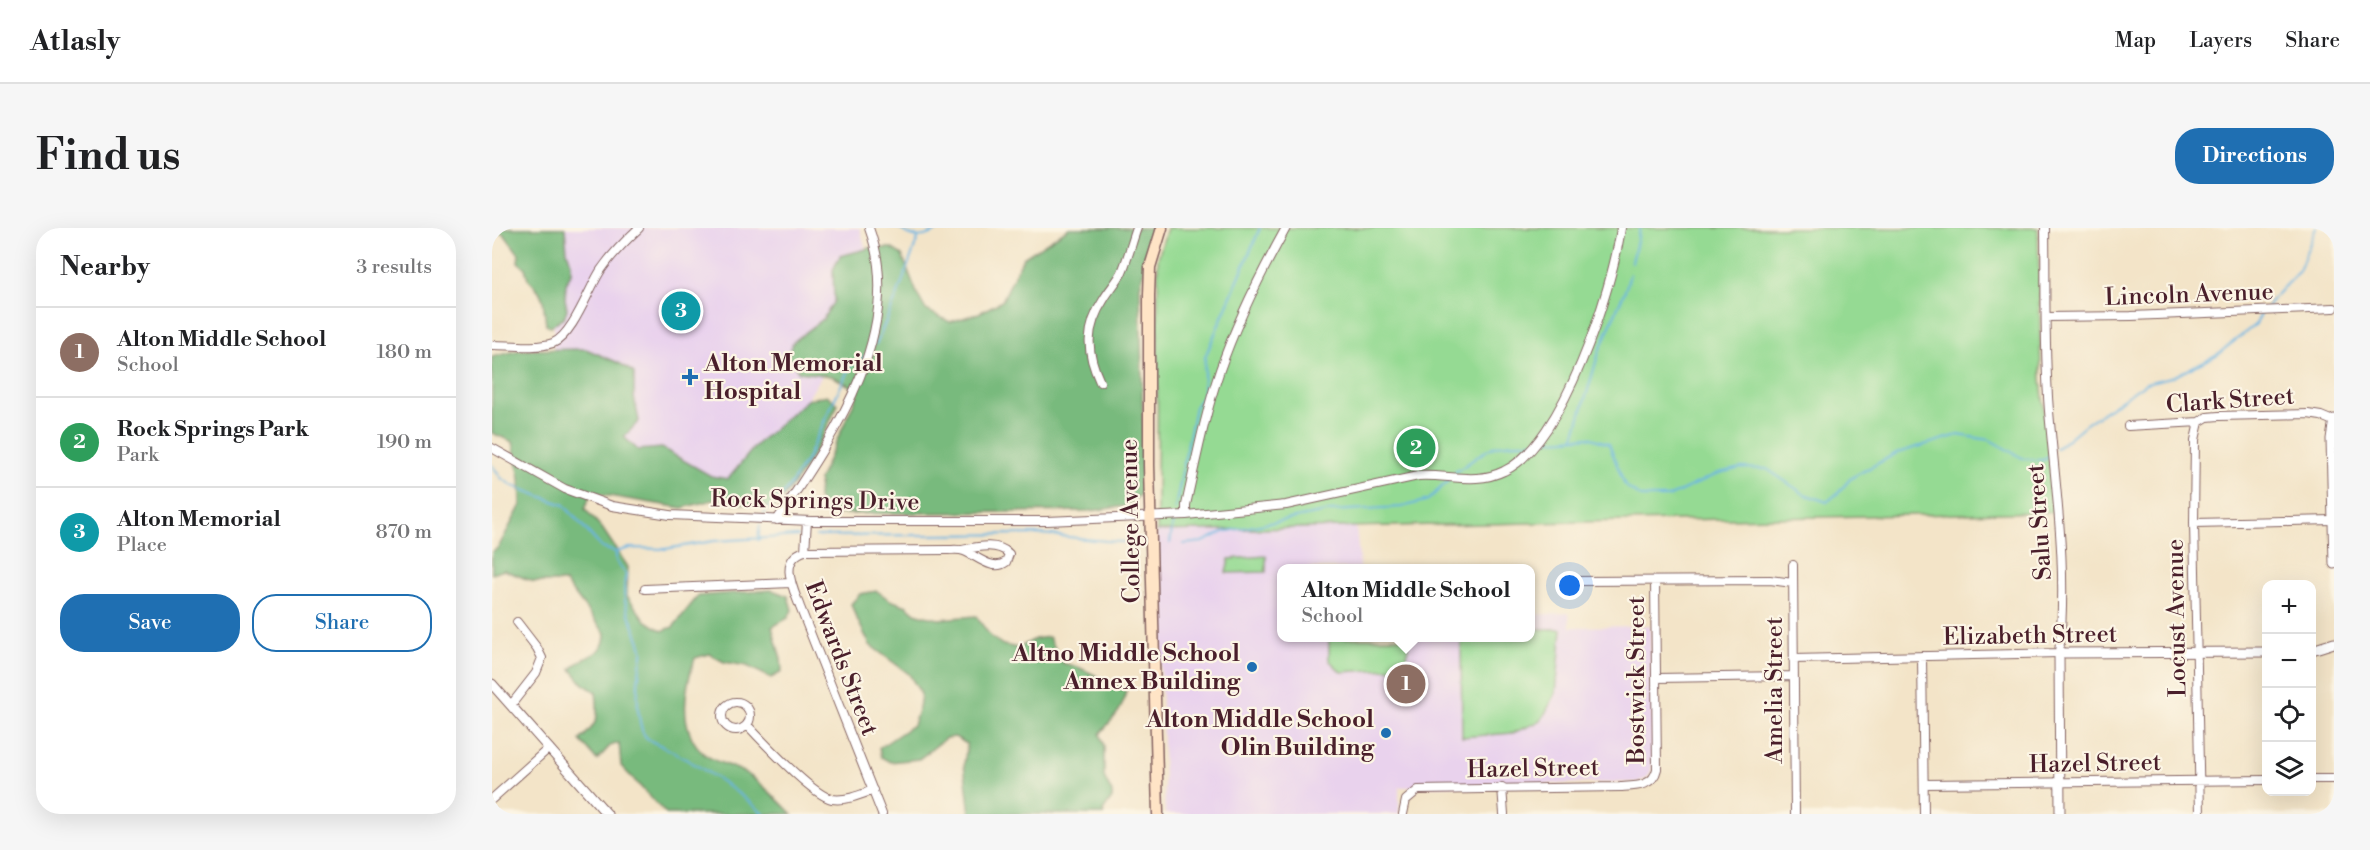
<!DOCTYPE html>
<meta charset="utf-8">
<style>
body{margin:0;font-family:"Libre Bodoni",serif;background:#f6f6f6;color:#202124}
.controls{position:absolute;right:18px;bottom:18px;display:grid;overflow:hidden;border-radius:12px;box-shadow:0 6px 24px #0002}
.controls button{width:54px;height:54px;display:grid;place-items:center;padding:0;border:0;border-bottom:2px solid #e0e0e0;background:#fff;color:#202124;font:30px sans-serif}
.you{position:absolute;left:1078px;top:358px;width:21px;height:21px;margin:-15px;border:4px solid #fff;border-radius:50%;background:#1a73e8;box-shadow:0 0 0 9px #1a73e833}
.badge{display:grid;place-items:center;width:39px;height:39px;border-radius:50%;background:#1f6fb2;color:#fff;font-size:20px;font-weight:700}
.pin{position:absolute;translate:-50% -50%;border:3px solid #fff;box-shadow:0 2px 6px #0006}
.popup{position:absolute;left:785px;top:336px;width:258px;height:78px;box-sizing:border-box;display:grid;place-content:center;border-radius:12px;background:#fff;filter:drop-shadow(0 2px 4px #0005);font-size:20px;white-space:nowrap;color:#757577}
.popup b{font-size:22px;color:#202124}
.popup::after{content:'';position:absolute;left:50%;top:100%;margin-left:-12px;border:12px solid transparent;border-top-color:#fff}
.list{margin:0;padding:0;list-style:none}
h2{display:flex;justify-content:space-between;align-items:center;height:78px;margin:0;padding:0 24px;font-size:26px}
h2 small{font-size:20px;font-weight:400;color:#757577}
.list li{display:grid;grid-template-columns:39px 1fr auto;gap:18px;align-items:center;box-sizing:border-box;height:90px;padding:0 24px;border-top:2px solid #e0e0e0}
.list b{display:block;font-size:22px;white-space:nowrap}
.list p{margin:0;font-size:20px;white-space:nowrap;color:#757577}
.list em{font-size:20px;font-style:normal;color:#757577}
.actions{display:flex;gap:12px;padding:18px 24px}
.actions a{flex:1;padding:14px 0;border:2px solid #1f6fb2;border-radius:24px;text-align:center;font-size:21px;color:#1f6fb2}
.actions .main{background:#1f6fb2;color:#fff}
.icon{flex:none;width:33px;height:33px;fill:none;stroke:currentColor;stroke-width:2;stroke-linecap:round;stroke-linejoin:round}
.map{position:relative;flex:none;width:1842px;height:586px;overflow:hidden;border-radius:24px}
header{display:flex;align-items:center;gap:36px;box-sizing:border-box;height:84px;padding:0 30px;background:#fff;border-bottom:2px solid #e0e0e0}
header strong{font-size:28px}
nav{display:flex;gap:33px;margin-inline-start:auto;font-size:21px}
.intro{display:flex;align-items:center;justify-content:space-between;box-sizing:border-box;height:144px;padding:0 36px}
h1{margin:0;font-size:42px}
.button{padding:15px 27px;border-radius:24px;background:#1f6fb2;color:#fff;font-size:21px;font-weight:700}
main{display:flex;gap:36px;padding:0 36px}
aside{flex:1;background:#fff;border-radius:24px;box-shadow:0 6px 24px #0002}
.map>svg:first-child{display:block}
.built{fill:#e9d2ed}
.green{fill:#95da93;stroke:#707c5f;stroke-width:1.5}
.forest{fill:#78ba7d;stroke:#616c54;stroke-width:1.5}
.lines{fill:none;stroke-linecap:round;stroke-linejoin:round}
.stream{stroke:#6bb5e3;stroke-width:2}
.minor-casing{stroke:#856462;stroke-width:10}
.tertiary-casing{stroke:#856462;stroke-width:11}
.secondary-casing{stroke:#856462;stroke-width:13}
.minor{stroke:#fff;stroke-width:8}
.tertiary{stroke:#fff;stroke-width:9}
.secondary{stroke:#ffe4c6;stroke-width:10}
.poi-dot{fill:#1f6fb2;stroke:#fcf5e5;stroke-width:2}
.labels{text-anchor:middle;stroke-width:4.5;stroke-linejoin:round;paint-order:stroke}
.street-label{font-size:24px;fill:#4a1f2b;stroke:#fcf5e5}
.poi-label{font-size:24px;font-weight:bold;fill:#4a1f2b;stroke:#fcf5e5;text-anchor:end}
</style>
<header>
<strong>Atlasly</strong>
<nav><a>Map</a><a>Layers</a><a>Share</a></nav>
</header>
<div class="intro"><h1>Find us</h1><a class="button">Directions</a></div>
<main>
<aside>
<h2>Nearby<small>3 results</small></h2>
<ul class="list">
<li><span class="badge" style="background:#8d6e63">1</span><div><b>Alton Middle School</b><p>School</p></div><em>180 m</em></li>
<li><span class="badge" style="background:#2e9e5b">2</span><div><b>Rock Springs Park</b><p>Park</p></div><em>190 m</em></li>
<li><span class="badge" style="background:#0f9aa8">3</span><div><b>Alton Memorial</b><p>Place</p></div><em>870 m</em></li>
</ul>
<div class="actions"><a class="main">Save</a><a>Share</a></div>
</aside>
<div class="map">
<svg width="1842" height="586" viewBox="0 0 1842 586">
<rect width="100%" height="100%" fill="#fcf5e5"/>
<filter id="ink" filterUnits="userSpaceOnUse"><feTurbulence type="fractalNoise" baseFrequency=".0167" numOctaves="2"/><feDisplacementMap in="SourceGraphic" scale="12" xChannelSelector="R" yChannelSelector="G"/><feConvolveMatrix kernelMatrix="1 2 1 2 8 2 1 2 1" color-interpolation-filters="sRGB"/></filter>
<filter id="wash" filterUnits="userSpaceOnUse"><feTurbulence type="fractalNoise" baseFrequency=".008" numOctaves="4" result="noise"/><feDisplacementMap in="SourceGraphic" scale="24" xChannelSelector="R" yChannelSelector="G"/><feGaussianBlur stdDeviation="1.35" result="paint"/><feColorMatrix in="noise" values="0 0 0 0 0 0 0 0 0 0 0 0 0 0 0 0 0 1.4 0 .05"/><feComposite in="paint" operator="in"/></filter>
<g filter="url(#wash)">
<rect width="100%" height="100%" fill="#f3e4c8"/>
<path class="built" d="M57 0H368L375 26 350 116 261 257 236 266 79 193 61 126 62 102Z
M864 298 868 340H790V410H1038L1039 387 1077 385 1078 399 1158 398 1161 532 1158 546 1153 551 1145 554 907 559V586H673L665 303Z"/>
<path class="green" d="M675 0H1546L1549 151 1563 284 665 303 666 30Z
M774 328V344L734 345 737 331Z
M1039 401H1070L1064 465 1049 493 1021 505 970 509 969 415 975 410H1038Z
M837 410H917L914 440 849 444 837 432Z"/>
<path class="forest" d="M0 0H73L75 23 79 35V45L74 56 73 71 75 81 72 90 58 99 54 97 51 72 47 63 36 51 33 40 26 34 27 26 12 6 0 4Z
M577 0H662L648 58 652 252 648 267 634 278 599 283 340 286 326 271 327 252 367 163 340 148 307 144 296 128 301 114 331 91 342 73 341 42 348 28 378 20H399L410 27 426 68 434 82 458 94 487 85 510 73 531 30Z
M94 121 127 135 142 145V169L147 193 132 209 146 222 170 220 219 248 236 251 264 217 315 172 335 167 346 176C330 213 310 250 282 280L221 272 190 280 99 265 93 281 110 300 136 339 135 368 153 392 170 403 181 399 206 368 280 362 296 368 300 382 296 390 280 399 289 431 290 444 279 450 255 438 232 434 217 426 203 430C193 459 186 498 209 523 220 535 241 537 255 546 271 556 286 572 300 586H174L129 538 127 515 118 518 105 532 88 512C107 495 107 489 104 464L91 456 79 441C93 425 113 430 113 405L73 354H42L12 342 0 346V324L6 320 29 277 28 250 21 214 0 205V129L28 122Z
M385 363 398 372 415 378 423 385 433 388 447 391 484 388 499 409 511 417 526 420 543 411 557 409 571 435 586 439 634 462C630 486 621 489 608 506L612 518V549L620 565V570L611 583 612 586H478L472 536 475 516 463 509 454 510 427 531 398 534 389 529 387 520 421 497 427 480 429 466 417 446 378 417 363 387 359 376 368 366Z"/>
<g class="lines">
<path class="stream" d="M407 0C421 12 434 11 449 0
M1140 34 1148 0
M1775 80 1782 69 1807 43 1824 0
M384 116 405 68 426 10
M1082 209 1107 124 1134 60 1138 46
M1048 213 1097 209 1117 216 1133 258 1149 269H1176L1227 245 1249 240 1275 241 1312 266 1335 274 1346 265 1359 250 1405 225 1466 207 1498 212 1532 231 1552 232 1557 227
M1564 221 1594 196 1654 155 1683 148 1726 126 1764 96 1769 86
M0 237 9 250 21 258 72 277 110 320 124 324 138 320 173 321 222 313 306 308
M963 244C976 237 991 222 1004 218 1016 214 1029 216 1042 214
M683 281 703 179 711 167 713 129 768 0
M272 286C280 275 291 268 299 256 304 249 306 241 313 235L358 138 373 128
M324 308 547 306C579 308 610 315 643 314
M266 312 268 297
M678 315 681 293
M692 316 711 314 731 304 839 283 910 279 936 272 957 252
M124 324V333L134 346C127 377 142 393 150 421 151 426 149 432 148 438 145 458 144 482 150 502 153 513 165 515 174 520 208 538 243 561 272 586"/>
</g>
</g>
<g filter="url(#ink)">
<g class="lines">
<defs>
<path id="minor" d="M1554 89 1639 88 1842 80
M0 117C18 117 43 121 61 115 81 107 97 60 109 42 120 26 133 13 147 0
M608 154C594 124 593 100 612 71 617 62 625 54 630 44 636 30 640 14 645 0
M1707 194 1703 212 1702 295 1708 586
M1636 198 1707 194 1715 189 1727 188 1816 186 1829 188 1841 193
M0 220 73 261 120 278 178 287 319 293H555L694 287 794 277 926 248C956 246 984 257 1012 243 1071 216 1120 62 1129 0
M694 287V277C704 232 713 186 728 142 745 93 769 45 794 0
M285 292C340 210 415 103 377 0
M1702 295 1841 292
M313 323 315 293
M1301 337 1303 586
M1087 353 1278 352 1301 355
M153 361 299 355
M1430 428 1432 586
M1301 431 1567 425C1576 343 1564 265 1557 183 1552 123 1554 61 1553 0
M1165 450 1300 448
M230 488a14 14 0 1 1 28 0a14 14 0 1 1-28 0Z
M19 477 44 445 50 430 45 420 25 394
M255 497C271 513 320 567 340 571 354 573 368 567 381 562
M1820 551H1842
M1432 556 1774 552
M1010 559 1012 586
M0 571 57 520
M0 583 2 586
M390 586 308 379C301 360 286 331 313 323L456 322C461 322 467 321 472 323 485 328 501 344 514 334L517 326C506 314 485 319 470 322
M911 586 914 572 926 562 1128 559C1144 558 1161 559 1165 541L1163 353"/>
<path id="tertiary" d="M1842 191 1839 211 1842 336
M1820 422 1842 415
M0 456 115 586
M1568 586 1567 425 1774 424"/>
<path id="secondary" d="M666 586 657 237V67L658 39 670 0"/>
</defs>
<use href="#minor" class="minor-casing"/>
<use href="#tertiary" class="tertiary-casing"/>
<use href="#secondary" class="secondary-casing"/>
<use href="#minor" class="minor"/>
<use href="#tertiary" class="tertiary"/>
<use href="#secondary" class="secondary"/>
</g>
</g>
<g class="poi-dot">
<path d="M195 140h6v6h6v6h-6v6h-6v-6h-6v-6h6z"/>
<circle cx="760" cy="439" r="6"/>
<circle cx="894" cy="505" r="6"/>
</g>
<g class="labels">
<g class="street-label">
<text transform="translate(1697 66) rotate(-2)" y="8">Lincoln Avenue</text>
<text transform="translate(1738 172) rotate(-4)" y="8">Clark Street</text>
<text transform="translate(323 272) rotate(1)" y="8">Rock Springs Drive</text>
<text transform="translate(638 293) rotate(-91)" y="8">College Avenue</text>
<text transform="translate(1547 294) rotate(-94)" y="8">Salu Street</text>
<text transform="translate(1684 390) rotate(-91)" y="8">Locust Avenue</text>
<text transform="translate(1538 407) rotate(-1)" y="8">Elizabeth Street</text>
<text transform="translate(350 430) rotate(69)" y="8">Edwards Street</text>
<text transform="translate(1144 452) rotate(-90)" y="8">Bostwick Street</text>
<text transform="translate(1282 462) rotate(-90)" y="8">Amelia Street</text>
<text transform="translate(1603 535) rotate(-1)" y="8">Hazel Street</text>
<text transform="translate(1041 540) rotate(-1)" y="8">Hazel Street</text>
</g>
<g class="poi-label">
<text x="212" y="143" text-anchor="start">Alton Memorial<tspan x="212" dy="28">Hospital</tspan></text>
<text x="748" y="433">Altno Middle School<tspan x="748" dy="28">Annex Building</tspan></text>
<text x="882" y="499">Alton Middle School<tspan x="882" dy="28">Olin Building</tspan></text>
</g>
</g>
</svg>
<div class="controls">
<button>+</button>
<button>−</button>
<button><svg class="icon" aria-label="locate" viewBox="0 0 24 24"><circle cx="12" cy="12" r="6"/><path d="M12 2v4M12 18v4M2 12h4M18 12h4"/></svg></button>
<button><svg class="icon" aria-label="layers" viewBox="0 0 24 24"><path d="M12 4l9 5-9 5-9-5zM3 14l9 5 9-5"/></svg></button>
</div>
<div class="you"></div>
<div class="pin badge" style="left:914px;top:456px;background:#8d6e63">1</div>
<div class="popup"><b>Alton Middle School</b>School</div>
<div class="pin badge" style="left:924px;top:220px;background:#2e9e5b">2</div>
<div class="pin badge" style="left:189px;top:83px;background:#0f9aa8">3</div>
</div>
</main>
